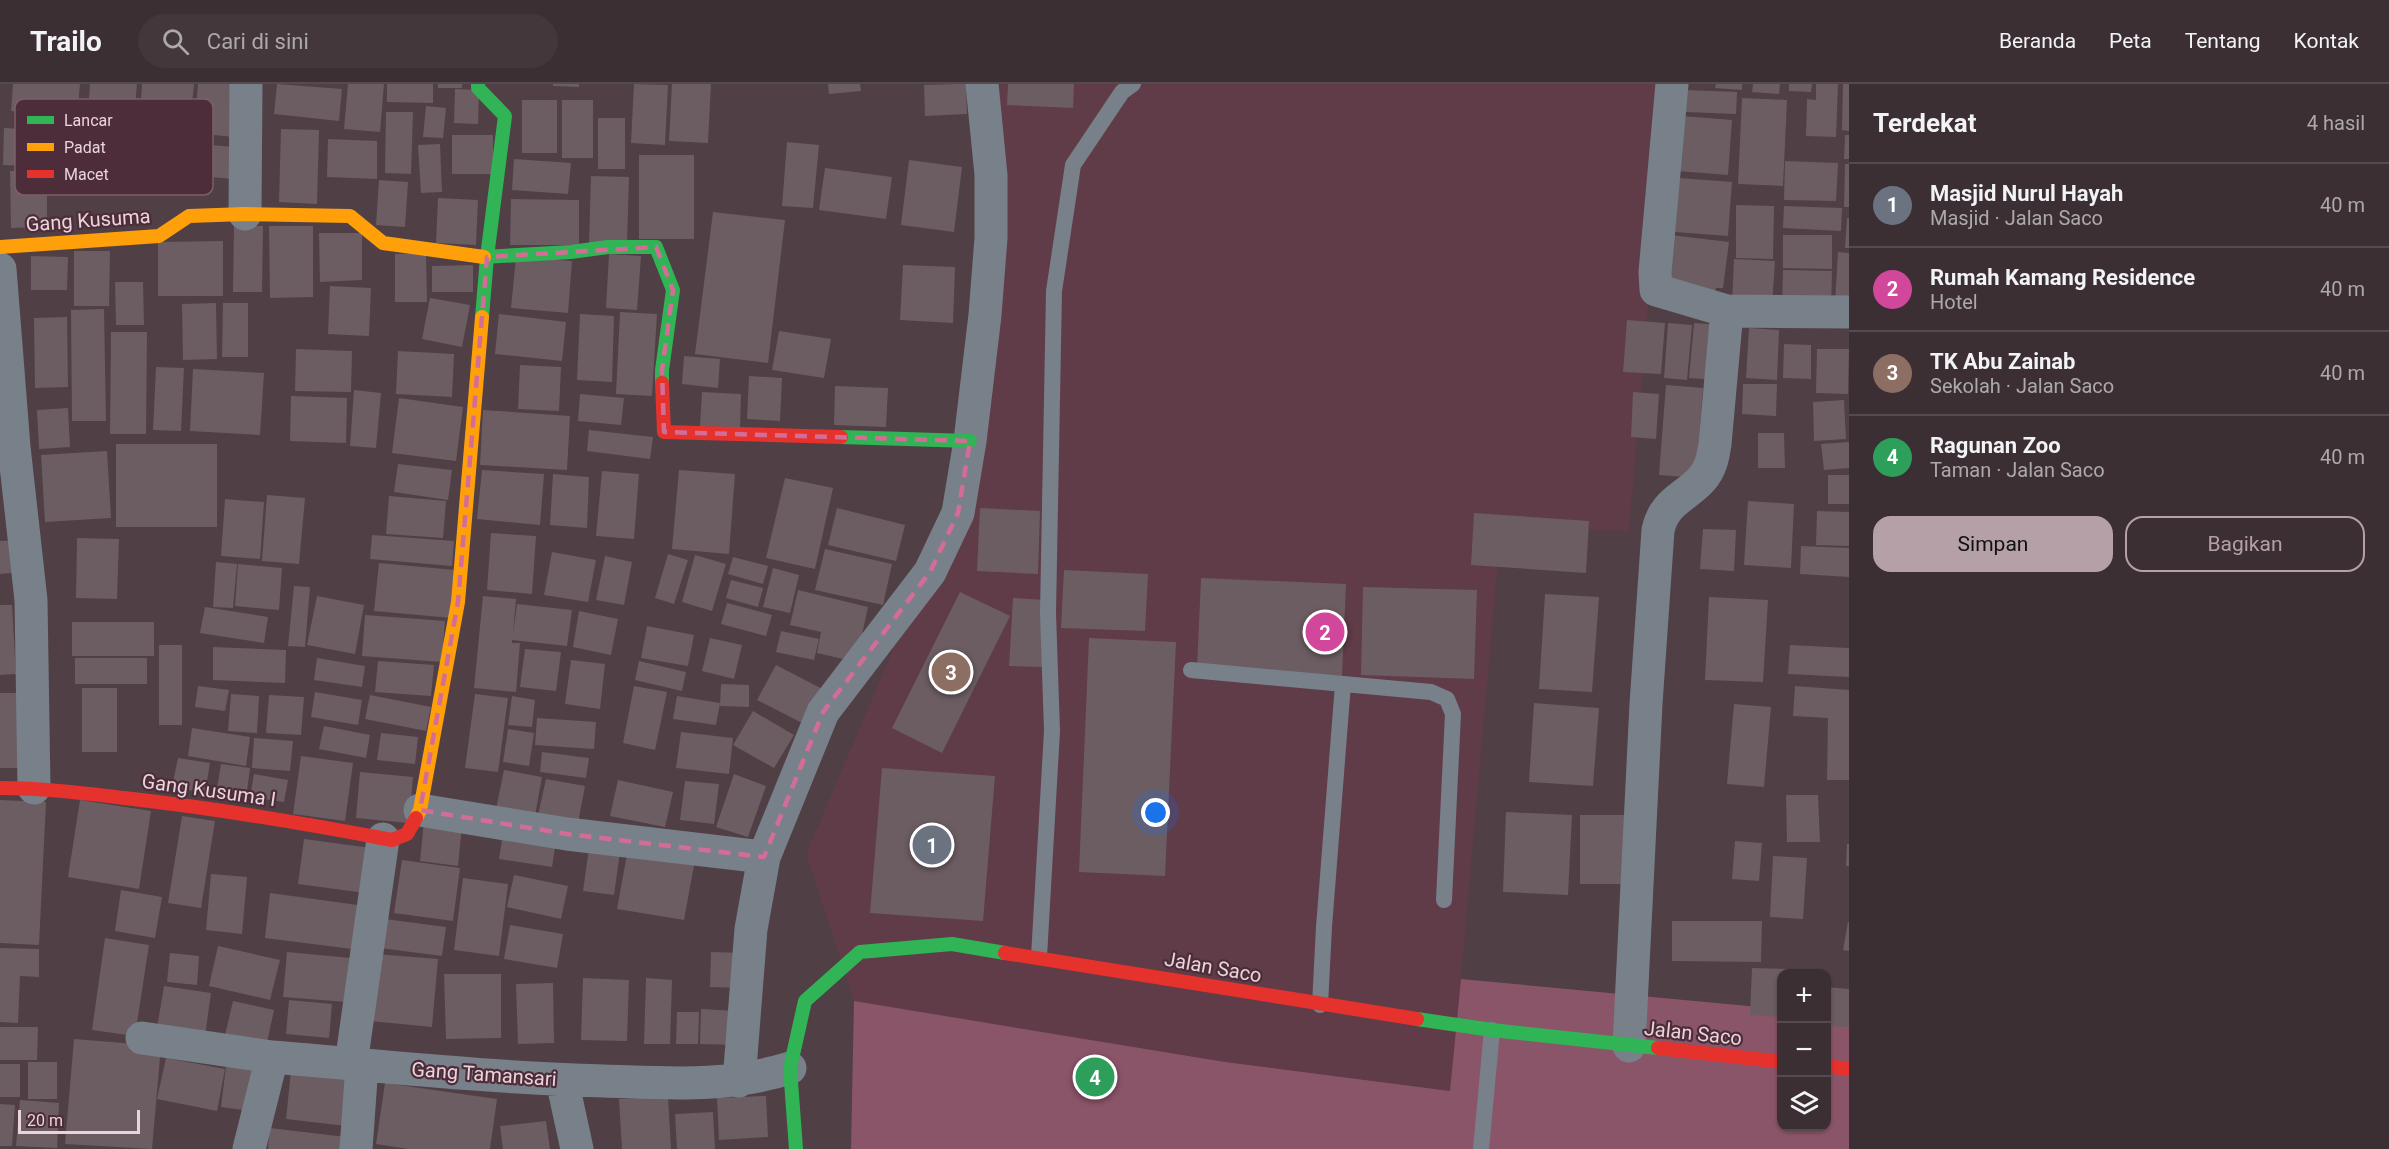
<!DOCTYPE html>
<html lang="id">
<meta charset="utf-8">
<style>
body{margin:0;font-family:Roboto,sans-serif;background:#43373c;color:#f1f3f6}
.controls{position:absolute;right:18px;bottom:18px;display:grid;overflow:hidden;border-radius:12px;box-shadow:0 2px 4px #0004}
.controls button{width:54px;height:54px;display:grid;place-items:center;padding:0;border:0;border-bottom:2px solid #554a4f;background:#3c2f34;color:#f1f3f6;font:30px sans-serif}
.scale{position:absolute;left:18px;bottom:15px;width:122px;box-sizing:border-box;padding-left:6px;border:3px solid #ead4db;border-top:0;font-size:16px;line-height:21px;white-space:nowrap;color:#ead4db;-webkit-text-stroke:4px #4d2d39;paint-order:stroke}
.you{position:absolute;left:1156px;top:729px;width:21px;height:21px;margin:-15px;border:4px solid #fff;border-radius:50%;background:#1a73e8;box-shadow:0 0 0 9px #1a73e833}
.badge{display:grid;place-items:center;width:39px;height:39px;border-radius:50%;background:#b4a0a6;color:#fff;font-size:20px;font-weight:700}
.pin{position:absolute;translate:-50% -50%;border:3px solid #fff;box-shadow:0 2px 6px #0006}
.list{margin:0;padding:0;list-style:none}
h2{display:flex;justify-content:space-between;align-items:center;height:78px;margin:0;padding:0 24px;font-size:26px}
h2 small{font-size:20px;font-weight:400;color:#aca9ac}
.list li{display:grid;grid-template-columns:39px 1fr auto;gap:18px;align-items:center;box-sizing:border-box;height:84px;padding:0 24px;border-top:2px solid #554a4f}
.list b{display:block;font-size:22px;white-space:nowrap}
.list p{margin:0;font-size:20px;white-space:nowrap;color:#aca9ac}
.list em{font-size:20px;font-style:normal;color:#aca9ac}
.actions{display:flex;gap:12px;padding:18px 24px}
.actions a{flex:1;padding:14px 0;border:2px solid #b4a0a6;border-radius:18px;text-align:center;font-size:21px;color:#b4a0a6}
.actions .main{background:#b4a0a6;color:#111}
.icon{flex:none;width:33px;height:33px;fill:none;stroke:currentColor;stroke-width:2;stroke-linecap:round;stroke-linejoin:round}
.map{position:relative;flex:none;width:1849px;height:1065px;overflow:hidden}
header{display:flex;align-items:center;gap:36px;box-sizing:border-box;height:84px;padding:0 30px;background:#3c2f34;border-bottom:2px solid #554a4f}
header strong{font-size:28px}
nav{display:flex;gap:33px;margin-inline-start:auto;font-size:21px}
.search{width:420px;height:54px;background:#43373c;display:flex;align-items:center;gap:15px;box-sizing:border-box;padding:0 21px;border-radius:33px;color:#aca9ac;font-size:22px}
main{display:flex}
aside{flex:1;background:#3c2f34}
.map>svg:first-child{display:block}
.built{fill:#603b48}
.green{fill:#8b5569}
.building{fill:#6c5d63}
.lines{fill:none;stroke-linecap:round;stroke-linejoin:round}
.lane{stroke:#78818a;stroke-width:16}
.street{stroke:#78818a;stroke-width:33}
.fast{stroke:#30b455;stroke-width:14}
.slow{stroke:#ff9f0a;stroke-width:14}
.jam{stroke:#e5322d;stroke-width:14}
.marked{fill:none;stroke:#d46d95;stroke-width:4.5;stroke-dasharray:12 8;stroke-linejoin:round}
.labels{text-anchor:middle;stroke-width:4.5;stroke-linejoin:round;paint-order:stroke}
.street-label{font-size:20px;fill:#ead4db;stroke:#4d2d39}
.key{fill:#4d2d39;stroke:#7c5f6a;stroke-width:1.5}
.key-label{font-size:16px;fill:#ead4db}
</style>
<header>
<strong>Trailo</strong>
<div class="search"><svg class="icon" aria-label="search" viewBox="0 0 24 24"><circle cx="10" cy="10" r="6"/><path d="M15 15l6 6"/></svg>Cari di sini</div>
<nav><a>Beranda</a><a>Peta</a><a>Tentang</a><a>Kontak</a></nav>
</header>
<main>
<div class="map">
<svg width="1849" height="1065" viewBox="0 0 1849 1065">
<rect width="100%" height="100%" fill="#503f45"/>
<path class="built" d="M981 0H1667L1629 447 1501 444 1451 1007 1225 978 854 917 806 770 974 374Z"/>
<path class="green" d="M1461 895 1781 925 1782 1042H1826L1827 930 1849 932V1065H851L854 917 1225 978 1450 1007Z"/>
<path class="building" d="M13 0H80L77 32 11 27Z
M90 0H137L134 35 88 31Z
M142 0H194L192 19 141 15Z
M198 0H239L234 53 194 49Z
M277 0 342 5 339 37 274 30Z
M348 0H384L380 48 344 45Z
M387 0H433V19L387 18Z
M438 0H462V4H438Z
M553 0H579V3L553 2Z
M634 0 668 1 665 61 631 59Z
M672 0H711L708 59 669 57Z
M828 0H860L861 7 829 10Z
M955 0H966L967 30 925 32 924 1Z
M1008 0H1074L1073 24 1007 21Z
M1716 0H1742V6L1715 4Z
M1753 0H1780L1779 10 1752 8Z
M1789 0H1812L1811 8 1789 7Z
M1816 0H1838L1836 53 1806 52 1807 15 1816 16Z
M1843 0H1849V47L1842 46Z
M455 5 479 6 478 40 454 39Z
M1686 6 1737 8 1736 30 1685 28Z
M1742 14 1787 16 1783 102 1738 100Z
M522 16H557V69H522Z
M562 16H593V74H562Z
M426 22 446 24 443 54 423 53Z
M386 28H413L411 90 385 89Z
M1682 32 1732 36 1728 91 1677 87Z
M598 34H625V85H598Z
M4 44 77 48 74 108H49L50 83 3 81Z
M281 45 319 46 317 120 279 118Z
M452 51H493V90H452Z
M1845 51H1849V75H1844Z
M328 55 377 57V95L327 93Z
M147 56 235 63 233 95 144 87Z
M787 58 819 61 813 124 782 122Z
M440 60 442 108 421 109 418 61Z
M639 71H694V155H639Z
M514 75 571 79 568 110 512 106Z
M909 76 962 83 954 148 901 141Z
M1785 77 1838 79 1836 117 1784 116Z
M1845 80H1849V123H1844Z
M825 84 892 93 886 135 819 126Z
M10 87H47V143L11 144Z
M591 92 629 93 627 160 589 159Z
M1679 94 1732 98 1728 152 1675 148Z
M379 96 408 98 405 143 376 141Z
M438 114 478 116 476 161 436 159Z
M511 115 579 116V161H510Z
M1736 121 1774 122 1773 175 1736 174Z
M1784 122 1842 124 1841 147 1783 144Z
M713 128 785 136 768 279 695 270Z
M1847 134H1849V164H1845Z
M234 141 263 142 262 208H233Z
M269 142H313V213L270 214Z
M319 149H362V196L320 198Z
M1671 151 1729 158 1723 204H1716L1715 211 1665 198Z
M1783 151H1832V185L1783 184Z
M223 157V212H158V158Z
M74 167H110L109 222H74Z
M1838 168 1849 169V221L1835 220Z
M426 169 427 218H395V170Z
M609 170 641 172 637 226 606 224Z
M31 172 68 173 67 206H31Z
M516 173 572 177 568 229 511 224Z
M1734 175 1775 177 1772 222 1732 220Z
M473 181V208H432V182Z
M903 181 955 183 953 239 900 236Z
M1783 186 1832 187 1831 225 1782 224Z
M115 198H143L144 241H116Z
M330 202 371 204 369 252 328 250Z
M430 214 470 221 462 263 422 255Z
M216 219 217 275 183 276 182 220Z
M223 219H248V273H222Z
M104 225 106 337H72L71 226Z
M620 228 657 230 652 312 616 310Z
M499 230 566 238 562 277 495 270Z
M580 230 614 232 612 298 577 296Z
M67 233 68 303 35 304 34 234Z
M1627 236 1665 239 1661 290 1623 288Z
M1668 239 1692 241 1687 296 1664 294Z
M1694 239 1722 241 1717 296 1689 294Z
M1749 244 1779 246 1777 296 1746 294Z
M779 247 831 255 824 294 772 286Z
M111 248H147L146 350H110Z
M1784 260 1811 261V295L1783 294Z
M296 265 352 267 351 308 295 307Z
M1817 265H1849L1848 310 1816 309Z
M398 267 454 270 452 313 396 310Z
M684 272 720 275 718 304 682 300Z
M520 281 561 283 559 327 518 325Z
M156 283 184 284 181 347 153 346Z
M193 285 264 289 260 351 190 347Z
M749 292 782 294 780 337 747 335Z
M1743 300H1777L1776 332 1742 330Z
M1666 301 1703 304 1696 394 1659 391Z
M835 302 888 304 886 343 834 341Z
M354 306 381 309 376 364 350 362Z
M702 308 741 310 740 344 700 342Z
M1633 308 1659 310 1656 355 1631 353Z
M580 310 624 314 621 341 578 337Z
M291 312 347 314 346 359 290 357Z
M399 314 463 323 456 377 392 369Z
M1844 316 1846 355 1814 357 1813 318Z
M68 324 70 363 39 365 37 326Z
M483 326 570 332 567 386 480 381Z
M589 346 653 353 650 375 587 367Z
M1758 349H1784L1785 384H1758Z
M1849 358V384L1824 386 1821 360Z
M116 360H217V443H116Z
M107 367 111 434 45 438 41 371Z
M398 380 452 386 448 416 394 408Z
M482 386 544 390 540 441 477 435Z
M679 386 735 390 729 470 672 465Z
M602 387 639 390 634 455 596 452Z
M553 390 589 393 587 444 550 441Z
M1828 391H1849V420H1828Z
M785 394 833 404 815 485 766 474Z
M267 411 305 414 299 480 262 477Z
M389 412 446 417 443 454 386 450Z
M225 415 264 418 260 475 221 472Z
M1748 417 1794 420 1791 484 1744 481Z
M837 424 905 441 896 477 828 461Z
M980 424 1040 427 1038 490 977 487Z
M1817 427 1849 428V462L1816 461Z
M1474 429 1589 437 1586 489 1471 481Z
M1703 445 1736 446 1734 487 1700 485Z
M491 449 536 452 532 510 487 506Z
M372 451 454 457 452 482 370 475Z
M77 454 119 455 117 515 76 514Z
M19 456 21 488 0 490V457Z
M1801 462 1849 464V493L1800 490Z
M825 465 892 480 883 521 815 506Z
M552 468 596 476 588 518 544 511Z
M668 470 688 476 674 520 655 514Z
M695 471 726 480 712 527 682 518Z
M605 472 632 478 624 521 596 516Z
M733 473 768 482 763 500 728 490Z
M216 478 237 480 233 524 213 523Z
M379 479 455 486 451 534 374 527Z
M238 480 282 484 279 526 235 522Z
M773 484 799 491 790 529 763 523Z
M1064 486 1148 490 1145 547 1061 544Z
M1201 494 1346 500 1342 592 1197 585Z
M731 496 763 504 758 523 726 514Z
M294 502 310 503 305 563 288 562Z
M1363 503 1477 506 1474 595 1361 591Z
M798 506 868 523 856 578 817 569 821 548 790 541Z
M960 508 1010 532 942 669 892 644Z
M1545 510 1599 513 1592 608 1539 605Z
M317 512 364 521 355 570 307 561Z
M483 512 516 515 513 551 517 520 572 526 567 562 512 556V559H520L516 608 474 604Z
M1709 513 1768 516 1763 598 1705 596Z
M1013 514 1046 516 1042 583 1009 582Z
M727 519 772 531 766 552 721 540Z
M0 521H12L16 590 0 591Z
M205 523 268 533 264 559 200 549Z
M579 527 618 535 611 571 573 563Z
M365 531 445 537 442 578 362 572Z
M72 538H154V572H72Z
M647 542 694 551 688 582 641 574Z
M781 547 819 555 814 576 776 568Z
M710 554 742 561 734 595 702 587Z
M1089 554 1176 558 1165 792 1079 788Z
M159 561H182V641H159Z
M1790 561 1849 564V593L1788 590Z
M213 563 286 566 285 599 213 596Z
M525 565 561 568 556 607 520 603Z
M75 574H147V600H75Z
M317 574 365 582 362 603 314 596Z
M571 576 605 580 600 625 565 620Z
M378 577 434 581 431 612 375 608Z
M639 577 686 588 682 607 635 596Z
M776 581 830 609 812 644 757 616Z
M721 600 749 601V623L720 622Z
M198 602 229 606 225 627 195 623Z
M634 602 667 608 655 666 623 659Z
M1795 602 1849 606V696H1827L1828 634 1793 632Z
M82 604H117V668H82Z
M315 608 362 616 358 641 311 633Z
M0 609H26V684H0Z
M231 610 259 612 257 649 228 647Z
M475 610 508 614 498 688 465 684Z
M269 611 304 613 301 651 266 649Z
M370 611 431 623 426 647 365 635Z
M512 612 535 616 532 643 508 641Z
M677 612 720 619 716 641 673 635Z
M1534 619 1599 624 1593 702 1529 698Z
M1734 620 1771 623 1764 703 1727 700Z
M753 627 794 651 774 684 733 661Z
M537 634 596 638 594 665 535 661Z
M324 642 370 651 366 674 319 665Z
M192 644 250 653 246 682 188 672Z
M508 645 534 649 529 682 503 678Z
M681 648 733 654 729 690 676 684Z
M381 649 418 653 415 680 377 676Z
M254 654 293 657 290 687 252 684Z
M542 668 589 674 586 694 540 688Z
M301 672 353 679 345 737 293 730Z
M178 674 210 679 205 709 172 703Z
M221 680 250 684 246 715 216 710Z
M882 684 995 692 983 837 870 829Z
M504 686 542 693 534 737 495 730Z
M360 688 413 693 409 739 356 734Z
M254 690 288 696 284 718 250 713Z
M734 690 766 702 748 753 716 743Z
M546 695 585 702 578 739 538 731Z
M618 696 673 708 665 743 610 732Z
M685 697 719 700 714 740 680 736Z
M1786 711H1818L1820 758H1787Z
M0 716 46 718 39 861 0 859Z
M80 716 151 727 139 805 68 793Z
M1506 728 1572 731 1568 811 1503 808Z
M1580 731H1624V800H1580Z
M182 732 215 737 201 824 168 819Z
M424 737 462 742 458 782 420 777Z
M503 749 556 757 552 783 499 775Z
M304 755 371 764 365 809 298 800Z
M1735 757 1762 759 1759 797 1732 795Z
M1847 760H1849V782H1846Z
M589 764 620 768 614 811 583 807Z
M628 765 695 776 684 836 617 825Z
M1773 772 1807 774 1803 835 1770 833Z
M402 776 460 784 453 837 394 829Z
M211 790 247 793 242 850 206 846Z
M514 791 568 802 561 835 507 823Z
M463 794 508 800 499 872 454 866Z
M121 806 162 813 155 854 115 847Z
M270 809 358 821 352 865 265 854Z
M385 835 446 843 442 872 380 864Z
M1672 837H1762L1761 878 1672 877Z
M1848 838H1849V867L1843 866Z
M510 841 563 850 557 884 504 875Z
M105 854 149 861 135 952 92 946Z
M218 862 280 876 270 916 209 902Z
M0 864 39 865V893L20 892 18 939 0 938Z
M287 868 351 874 347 918 283 913Z
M711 868 743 869 742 904 710 903Z
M170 869 199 872 197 901 167 898Z
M376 870 438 875 432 943 370 937Z
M1752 884 1790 885V890H1782V933L1750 931Z
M444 890H501V954L446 955Z
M583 894 629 896 627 957 581 956Z
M646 894 672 896 670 960H644Z
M553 899 554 959 518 960 516 900Z
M164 902 211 909 205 952 157 944Z
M1826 903 1849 905V943L1826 942Z
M289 916 332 920 329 954 286 950Z
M233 917 274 926 265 968 223 960Z
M701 925 737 927 736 961 700 960Z
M677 928H699L698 960H676Z
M0 943H38L37 976H0Z
M74 955 161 962 152 1065 65 1060Z
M166 974 225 985 217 1027 157 1015Z
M28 978H57V1015H28Z
M0 980H20V1013H0Z
M226 982 264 987 258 1028 221 1023Z
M291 987 352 994 346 1042 286 1035Z
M385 999 497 1015 490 1065H408L376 1060Z
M766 1012 768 1053 719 1056 717 1014Z
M668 1013 671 1065H622L619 1015Z
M20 1016 59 1019 57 1064 16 1062Z
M0 1020 15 1021 12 1062H0Z
M713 1028 715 1065H677L675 1030Z
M546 1037 550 1065H503L500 1042Z
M270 1044 346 1053 345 1065H268Z"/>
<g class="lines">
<path class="lane" d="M1191 586 1431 608 1447 615 1453 630 1444 816
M1039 873 1052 647 1048 529 1054 207 1073 81 1122 8 1133 0
M1320 921 1324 843 1343 600
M1481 1065 1492 946"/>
<path class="street" d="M1672 0 1655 188 1656 206 1727 227 1849 228
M245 130 246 0
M0 185 14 363 31 516 34 704
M420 726 567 750 764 773
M142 954 272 973
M1629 962 1646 620 1658 446C1664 418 1684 414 1701 396 1711 385 1713 373 1715 360L1727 227
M351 980 383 755
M562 996 577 1065
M739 997 751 845 764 773 823 628 930 488 958 429 970 357 985 231 991 154V91L982 0
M249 1065 272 973C382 982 493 994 604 997 670 999 725 1004 790 984
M356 1065 362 981"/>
<path class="fast" d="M478 0V4L505 32 487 173 482 233
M484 173 571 168 608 163H656L673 206 662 286V299
M841 353 970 357
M1417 935 1492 946 1658 964
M796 1065 790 984 805 917 860 868 952 860 1005 869"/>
<path class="slow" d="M0 163 159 152 189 132 245 130 350 132 383 159 484 173
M416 734 420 726 458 518 482 233"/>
<path class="jam" d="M662 299 664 348 841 353
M0 704C42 704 82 709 124 714 214 724 303 739 392 756L407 750 416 734
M1005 869 1417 935
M1658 964 1782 978
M1826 982 1849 985"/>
</g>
<path class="marked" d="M656 163 673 206 662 286 664 348 970 357 958 429 930 488 823 628 764 773 567 750 420 726 458 518 487 173Z"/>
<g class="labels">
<g class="street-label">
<text transform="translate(88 136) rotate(-4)" y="7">Gang Kusuma</text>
<text transform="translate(209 706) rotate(8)" y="7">Gang Kusuma I</text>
<text transform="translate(1213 883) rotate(10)" y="7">Jalan Saco</text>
<text transform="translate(1693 949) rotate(6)" y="7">Jalan Saco</text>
<text transform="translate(484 990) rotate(4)" y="7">Gang Tamansari</text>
</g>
</g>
<rect x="15" y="15" width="198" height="96" rx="9" class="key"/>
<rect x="27" y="32" width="27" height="8" fill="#30b455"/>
<rect x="27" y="59" width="27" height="8" fill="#ff9f0a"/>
<rect x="27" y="86" width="27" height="8" fill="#e5322d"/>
<g class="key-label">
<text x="64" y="42">Lancar</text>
<text x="64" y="69">Padat</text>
<text x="64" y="96">Macet</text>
</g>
</svg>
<div class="controls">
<button>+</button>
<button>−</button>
<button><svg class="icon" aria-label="layers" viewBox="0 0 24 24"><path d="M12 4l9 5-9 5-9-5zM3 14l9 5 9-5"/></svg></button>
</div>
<div class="scale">20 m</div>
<div class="you"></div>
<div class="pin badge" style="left:932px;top:761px;background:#6b7280">1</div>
<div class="pin badge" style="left:1325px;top:548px;background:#d1479c">2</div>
<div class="pin badge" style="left:951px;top:588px;background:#8d6e63">3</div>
<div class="pin badge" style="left:1095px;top:993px;background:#2e9e5b">4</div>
</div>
<aside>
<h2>Terdekat<small>4 hasil</small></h2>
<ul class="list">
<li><span class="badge" style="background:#6b7280">1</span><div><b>Masjid Nurul Hayah</b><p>Masjid · Jalan Saco</p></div><em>40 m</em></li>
<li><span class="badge" style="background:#d1479c">2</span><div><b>Rumah Kamang Residence</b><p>Hotel</p></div><em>40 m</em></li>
<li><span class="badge" style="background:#8d6e63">3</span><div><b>TK Abu Zainab</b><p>Sekolah · Jalan Saco</p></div><em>40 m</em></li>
<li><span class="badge" style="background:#2e9e5b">4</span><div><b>Ragunan Zoo</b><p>Taman · Jalan Saco</p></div><em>40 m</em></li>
</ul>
<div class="actions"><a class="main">Simpan</a><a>Bagikan</a></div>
</aside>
</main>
